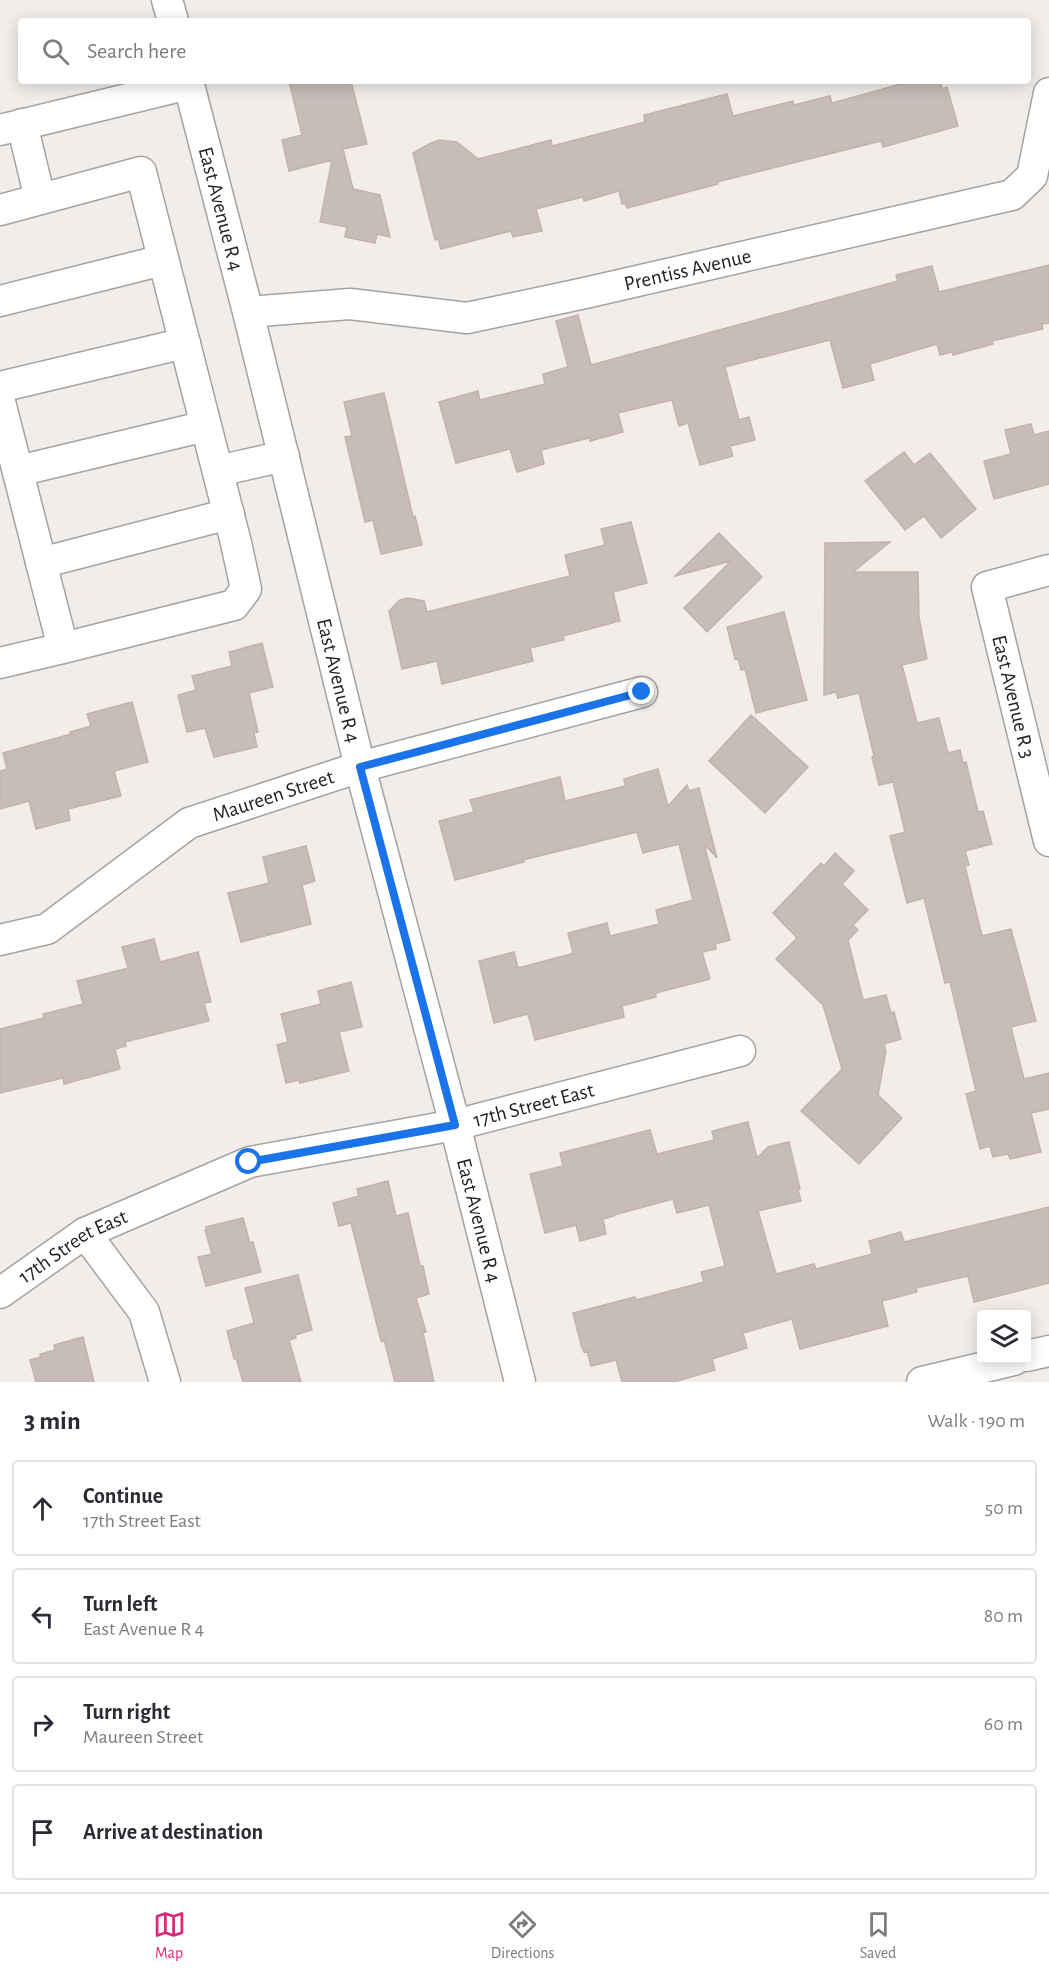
<!DOCTYPE html>
<meta charset="utf-8">
<style>
body{margin:0;font-family:"Alegreya Sans",sans-serif;background:#f2f2f3;color:#2b2b33}
.controls{position:absolute;right:18px;bottom:18px;display:grid;overflow:hidden;border-radius:6px;box-shadow:0 3px 15px #0003}
.controls button{width:54px;height:54px;display:grid;place-items:center;padding:0;border:0;border-bottom:2px solid #e1e1e2;background:#fff;color:#2b2b33;font:30px sans-serif}
.stop{position:absolute;width:18px;height:18px;margin:-14px;border:4px solid #1a73e8;border-radius:50%;background:#fff}
.stop.end{background:#1a73e8;border-color:#fff;box-shadow:0 2px 6px #0008}
.list{margin:0;padding:0;list-style:none}
h2{display:flex;justify-content:space-between;align-items:center;height:78px;margin:0;padding:0 24px;font-size:26px}
h2 small{font-size:20px;font-weight:400;color:#7c7c81}
.list li{display:grid;grid-template-columns:39px 1fr auto;gap:18px;align-items:center;box-sizing:border-box;height:96px;margin:0 12px 12px;padding:0 12px;border:2px solid #e1e1e2;border-radius:6px}
.list b{display:block;font-size:22px;white-space:nowrap}
.list p{margin:0;font-size:20px;white-space:nowrap;color:#7c7c81}
.list em{font-size:20px;font-style:normal;color:#7c7c81}
.icon{flex:none;width:33px;height:33px;fill:none;stroke:currentColor;stroke-width:2;stroke-linecap:round;stroke-linejoin:round}
.map{position:relative;flex:none;width:1049px;height:1382px;overflow:hidden}
.search{position:absolute;background:#fff;box-shadow:0 3px 15px #0003;left:18px;right:18px;top:18px;height:66px;display:flex;align-items:center;gap:15px;box-sizing:border-box;padding:0 21px;border-radius:6px;color:#7c7c81;font-size:22px}
.sheet{height:510px;background:#fff}
nav{display:flex;justify-content:space-around;align-items:center;box-sizing:border-box;height:84px;border-top:2px solid #e1e1e2;background:#fff;font-size:16px;color:#7c7c81}
nav a{display:grid;justify-items:center;gap:3px}
nav .on{color:#db2777}
.map>svg:first-child{display:block}
.building{fill:#c7bcb8;stroke:#c4b2ab;stroke-width:1.5}
.lines{fill:none;stroke-linecap:round;stroke-linejoin:round}
.minor-casing{stroke:#a3a3a3;stroke-width:33}
.minor{stroke:#fff;stroke-width:30}
.route{stroke:#1a73e8;stroke-width:8}
.labels{text-anchor:middle;stroke-width:4.5;stroke-linejoin:round;paint-order:stroke}
.street-label{font-size:21px;fill:#222;stroke:#fff}
</style>
<div class="map">
<svg width="1049" height="1382" viewBox="0 0 1049 1382">
<rect width="100%" height="100%" fill="#f2ede9"/>
<path class="building" d="M289 81H351L367 144 343 149 353 189 380 195 390 237 377 234 375 243 345 237 347 227 320 222 332 160 289 171 282 140 302 135Z
M912 81H940L942 89 947 87 958 126 883 147 881 141 717 182 718 184 627 208 625 203 622 204 619 191 584 201 583 197 536 209 542 231 513 237 511 231 441 249 438 239 435 240 413 153 429 144 439 140 457 142 478 159 551 140 552 146 645 122 644 115 727 94 733 116 793 101 794 105 830 96 832 103Z
M1049 265V323L1042 324 1043 329 992 341 993 344 953 355 952 352 940 355 937 344 870 364 874 380 843 388 830 340 725 367 739 420 749 417 755 440 730 446 733 456 700 465 688 423 679 426 672 400 618 413 623 432 590 441 589 438 541 450 544 464 517 472 510 449 456 463 439 402 478 391 480 400 545 384 543 374 568 367 556 321 578 315 591 365 898 281 896 275 932 266 939 292Z
M384 393 413 517 415 516 422 545 381 554 373 520 365 522 345 437 352 436 344 402Z
M1031 424 1034 435 1049 431V484L994 499 984 461 1011 454 1005 430Z
M904 452 914 465 930 453 976 509 941 538 924 516 905 530 865 481Z
M631 522 647 583 613 592 620 621 563 636 564 640 530 648 533 661 442 684 437 661 402 669 389 611 400 600 407 598 424 601 427 612 570 576 565 555 605 545 601 529Z
M719 533 762 577 707 632 684 608 731 561 675 576Z
M890 542 853 572H918L919 618 927 659 902 665 917 723 939 718 948 753 960 750 963 763 966 762 978 812 983 811 992 844 965 851 969 865 965 866 982 936 1011 929 1036 1021 1011 1027 1024 1079 1049 1073V1109L1031 1113 1041 1152 1010 1159 1008 1154 993 1157 990 1146 980 1149 966 1094 976 1091 950 982 945 983 924 898 907 903 890 836 905 832 893 782 879 785 872 757 874 756 859 693 838 698 836 692 824 695 825 543Z
M784 612 807 700 756 713 745 669 741 670 738 658 735 659 727 627Z
M262 643 273 687 249 693 258 732 254 733 257 747 214 757 205 728 187 732 178 695 196 690 192 676 232 666 229 652Z
M132 702 148 762 114 771 121 796 68 809 70 820 36 829 29 801 0 809V771L7 769 3 753 71 734 70 732 91 726 87 714Z
M751 715 808 767 765 813 709 761Z
M658 769 668 806 687 785 689 791 699 788 717 858 704 844 730 940 715 944 716 949 702 952 710 979 656 993V997L622 1006 624 1017 535 1040 528 1014 494 1023 479 961 514 952 518 968 571 954 573 953 568 933 607 923 610 936 659 924 656 910 693 900 679 844 643 853 637 832 523 860 524 862 455 880 439 821 474 812 470 800 560 777 565 801 625 786 624 779Z
M306 846 315 881 302 885 311 924 241 942 228 893 269 883 263 857Z
M835 853 854 871 842 884 868 910 853 925 858 930 848 940 863 1000 886 995 891 1013 894 1012 901 1039 884 1044 886 1051 878 1095 902 1118 859 1164 801 1111 842 1069 823 1005 776 959 797 938 773 913 821 863 824 866Z
M154 939 160 962 198 952 211 1002 204 1003 209 1021 125 1042 126 1046 115 1049 120 1069 64 1084 63 1078 0 1093V1029L44 1018 43 1014 83 1004 77 981 128 968 122 947Z
M351 982 362 1027 339 1032 349 1071 300 1083 299 1080 286 1083 277 1045 288 1042 281 1014 321 1004 318 991Z
M748 1122 757 1158 768 1147 789 1142 800 1189 798 1190 801 1201 758 1211 776 1274 814 1264 816 1269 872 1254 869 1241 901 1232 904 1242 1049 1207V1283L974 1302 968 1276 916 1288 917 1292 882 1301 888 1326 800 1349 792 1319 743 1333 747 1348 712 1359 715 1370 674 1382H622L616 1360 591 1366 587 1351 584 1352 581 1345 573 1313 635 1297 636 1300 704 1282 701 1272 725 1266 709 1205 677 1213 673 1199 614 1215V1216L603 1219 606 1234 580 1241 576 1225 545 1233 530 1174 563 1166 560 1153 650 1130 657 1154 714 1140 712 1131Z
M388 1181 396 1216 408 1213 420 1266H423L429 1294 416 1298 426 1332 423 1333 434 1382H395L384 1340 381 1341 351 1223 339 1226 333 1203 359 1196 357 1189Z
M243 1218 250 1243 253 1242 261 1272 206 1286 198 1257 212 1254 205 1230 207 1229 206 1227Z
M298 1275 312 1330 295 1335 296 1338 289 1340 301 1382H243L236 1358 234 1359 227 1331 254 1323 245 1288Z
M83 1337 94 1382H36L30 1360 41 1357 40 1354 55 1350 54 1345Z"/>
<g class="lines">
<defs>
<g id="minor">
<path d="M167 0 173 21"/>
<path id="s1" d="M188 81 248 312 360 767 455 1125 520 1382"/>
<path d="M22 124 40 199"/>
<path d="M0 130 189 84"/>
<path d="M0 210 141 172 236 543 246 589 234 605 63 648 0 402"/>
<path d="M0 301 163 260"/>
<path id="s2" d="M248 312 350 304 467 318 585 293 1012 195 1032 176 1049 93"/>
<path d="M0 387 185 343"/>
<path d="M18 471 206 426"/>
<path d="M218 471 284 456"/>
<path d="M41 563 229 514"/>
<path id="s3" d="M1049 570 987 587 1049 841"/>
<path d="M0 663 63 648"/>
<path id="s4" d="M0 940 47 929 189 823 360 767 642 692"/>
<path d="M85 1233 144 1312 165 1382"/>
<path id="s5" d="M0 1293 85 1233 250 1162 455 1125 740 1051"/>
<path d="M1026 1356 1049 1351"/>
<path d="M922 1382 1014 1360"/>
</g>
</defs>
<use href="#minor" class="minor-casing"/>
<use href="#minor" class="minor"/>
</g>
<g class="lines">
<path class="route" d="M249 1162 455 1125 360 767 642 692"/>
</g>
<g class="labels">
<g class="street-label">
<text dy="7" stroke="none"><textPath href="#s1" startOffset="132">East Avenue R 4</textPath></text>
<text dy="7" stroke="none"><textPath href="#s2" startOffset="446">Prentiss Avenue</textPath></text>
<text dy="7" stroke="none"><textPath href="#s1" startOffset="618">East Avenue R 4</textPath></text>
<text dy="7" stroke="none"><textPath href="#s3" startOffset="177">East Avenue R 3</textPath></text>
<text dy="7" stroke="none"><textPath href="#s4" startOffset="314">Maureen Street</textPath></text>
<text dy="7" stroke="none"><textPath href="#s5" startOffset="573">17th Street East</textPath></text>
<text dy="7" stroke="none"><textPath href="#s1" startOffset="1176">East Avenue R 4</textPath></text>
<text dy="7" stroke="none"><textPath href="#s5" startOffset="87">17th Street East</textPath></text>
</g>
</g>
</svg>
<div class="controls">
<button><svg class="icon" aria-label="layers" viewBox="0 0 24 24"><path d="M12 4l9 5-9 5-9-5zM3 14l9 5 9-5"/></svg></button>
</div>
<div class="stop" style="left:249px;top:1162px"></div>
<div class="stop end" style="left:642px;top:692px"></div>
<div class="search"><svg class="icon" aria-label="search" viewBox="0 0 24 24"><circle cx="10" cy="10" r="6"/><path d="M15 15l6 6"/></svg>Search here</div>
</div>
<section class="sheet">
<h2>3 min<small>Walk · 190 m</small></h2>
<ul class="list">
<li><svg class="icon" aria-label="ahead" viewBox="0 0 24 24"><path d="M12 20V5M6 11l6-6 6 6"/></svg><div><b>Continue</b><p>17th Street East</p></div><em>50 m</em></li>
<li><svg class="icon" aria-label="left" viewBox="0 0 24 24"><path d="M17 20v-9H6M10 6l-5 5 5 5"/></svg><div><b>Turn left</b><p>East Avenue R 4</p></div><em>80 m</em></li>
<li><svg class="icon" aria-label="right" viewBox="0 0 24 24"><path d="M7 20v-9h11M14 6l5 5-5 5"/></svg><div><b>Turn right</b><p>Maureen Street</p></div><em>60 m</em></li>
<li><svg class="icon" aria-label="arrive" viewBox="0 0 24 24"><path d="M6 21V4h12l-3 4 3 4H6"/></svg><div><b>Arrive at destination</b></div></li>
</ul>
</section>
<nav>
<a class="on"><svg class="icon" aria-label="map" viewBox="0 0 24 24"><path d="M3 6l6-2 6 2 6-2v14l-6 2-6-2-6 2zM9 4v14M15 6v14"/></svg>Map</a>
<a><svg class="icon" aria-label="directions" viewBox="0 0 24 24"><path d="M12 3l9 9-9 9-9-9zM9 14v-3h6M13 9l2 2-2 2"/></svg>Directions</a>
<a><svg class="icon" aria-label="saved" viewBox="0 0 24 24"><path d="M7 4h10v16l-5-4-5 4z"/></svg>Saved</a>
</nav>
